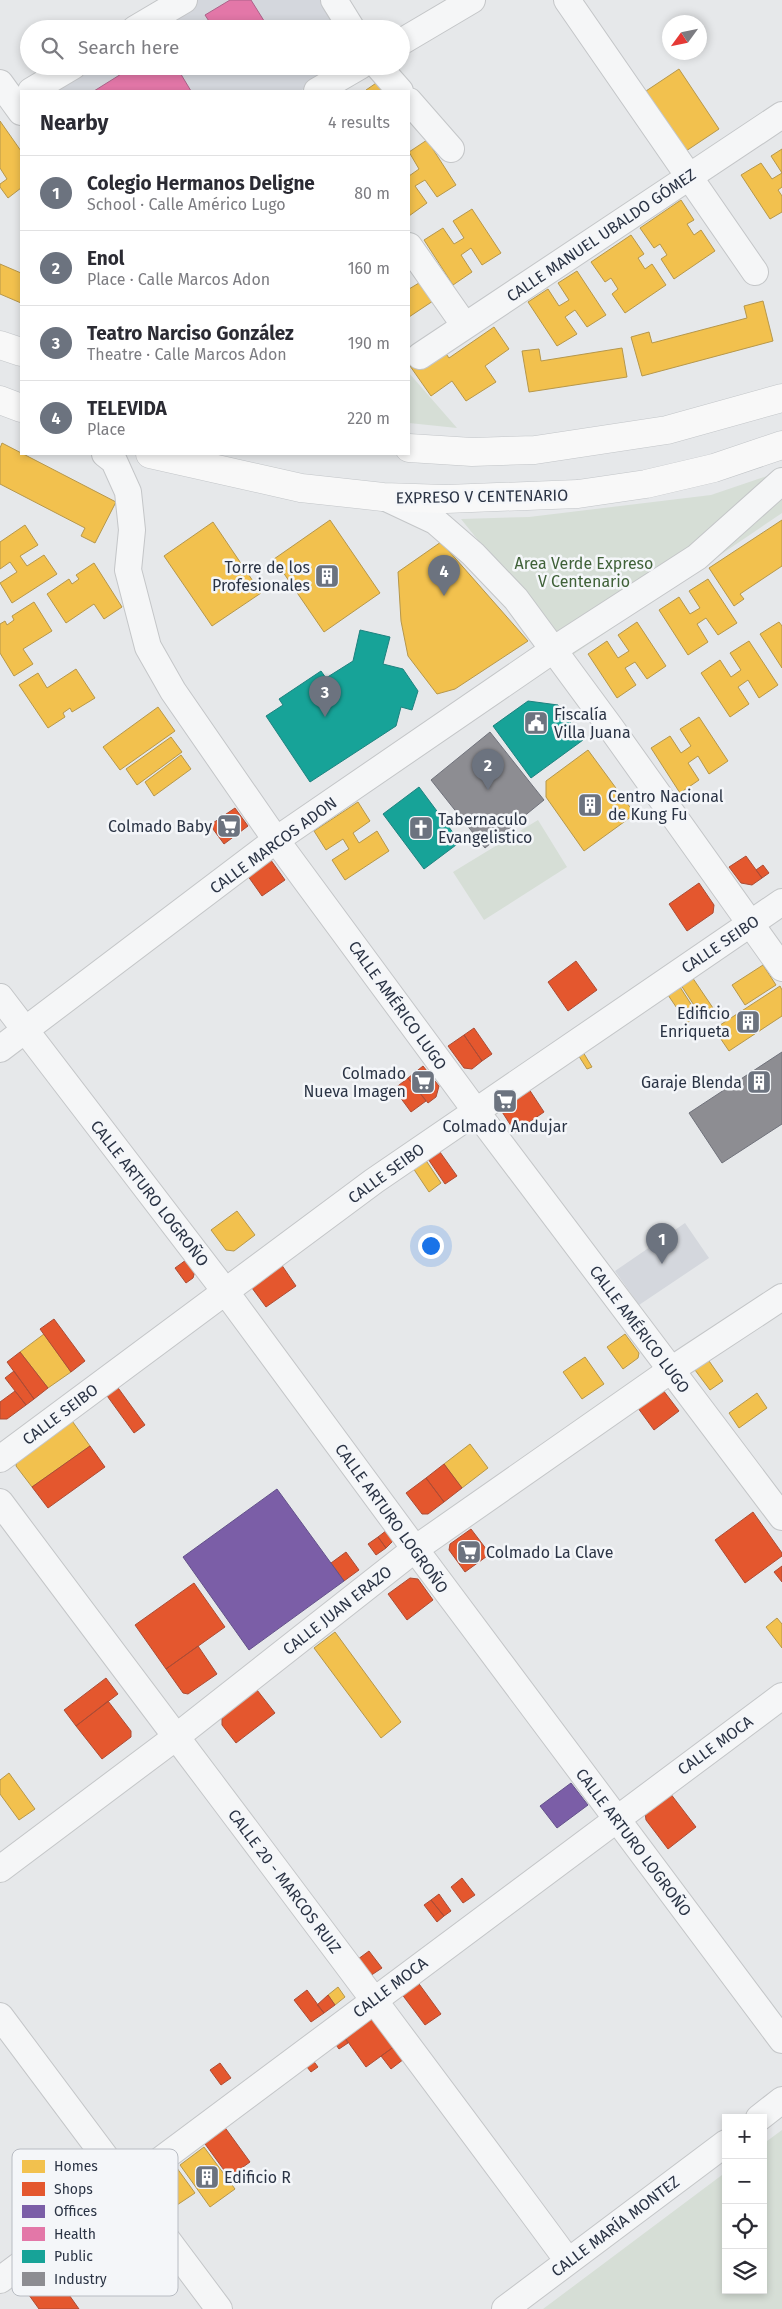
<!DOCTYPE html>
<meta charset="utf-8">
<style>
body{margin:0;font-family:"Fira Sans",sans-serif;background:#f7f7f7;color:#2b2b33}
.controls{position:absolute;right:15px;bottom:15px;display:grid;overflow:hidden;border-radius:0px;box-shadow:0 2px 8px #0003}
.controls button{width:45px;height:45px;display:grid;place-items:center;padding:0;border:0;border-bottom:1px solid #e1e1e2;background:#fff;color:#2b2b33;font:25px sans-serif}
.compass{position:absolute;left:662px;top:15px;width:45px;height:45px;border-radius:50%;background:#fff;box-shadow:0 2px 8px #0003;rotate:237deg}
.you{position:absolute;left:430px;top:1245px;width:18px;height:18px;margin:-12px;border:4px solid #fff;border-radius:50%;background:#1a73e8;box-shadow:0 0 0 8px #1a73e833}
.badge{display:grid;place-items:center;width:32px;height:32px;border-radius:50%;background:#6c737f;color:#fff;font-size:16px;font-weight:700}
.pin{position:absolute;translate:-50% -41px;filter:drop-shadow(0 1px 2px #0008)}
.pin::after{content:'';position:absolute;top:26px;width:18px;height:15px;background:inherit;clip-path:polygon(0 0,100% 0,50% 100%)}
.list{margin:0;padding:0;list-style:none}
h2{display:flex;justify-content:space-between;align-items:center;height:65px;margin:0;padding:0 20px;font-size:21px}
h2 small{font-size:16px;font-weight:400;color:#7c7c81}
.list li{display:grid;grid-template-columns:32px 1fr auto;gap:15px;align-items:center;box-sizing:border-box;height:75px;padding:0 20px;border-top:1px solid #e1e1e2}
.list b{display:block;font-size:19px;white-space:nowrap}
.list p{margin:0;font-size:16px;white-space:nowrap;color:#7c7c81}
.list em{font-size:16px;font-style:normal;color:#7c7c81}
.icon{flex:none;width:28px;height:28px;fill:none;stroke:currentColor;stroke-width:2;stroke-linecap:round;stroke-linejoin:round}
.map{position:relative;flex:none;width:782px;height:2309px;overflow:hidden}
.search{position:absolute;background:#fff;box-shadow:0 2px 8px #0003;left:20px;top:20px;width:390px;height:55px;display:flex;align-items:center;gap:12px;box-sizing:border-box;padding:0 18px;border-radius:28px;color:#7c7c81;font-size:19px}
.panel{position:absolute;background:#fff;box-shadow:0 2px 8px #0003;left:20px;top:90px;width:390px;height:365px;border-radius:0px}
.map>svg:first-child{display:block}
.built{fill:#d4d7dd}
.green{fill:#d6ded6}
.homes{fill:#f2c14e;stroke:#b6974b}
.shops{fill:#e4572e;stroke:#ac4c35}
.offices{fill:#7b5ea7;stroke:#63518a}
.health{fill:#e377a8;stroke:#ac638a}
.public{fill:#17a398;stroke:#1d827f}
.industry{fill:#8d8d92;stroke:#70727b}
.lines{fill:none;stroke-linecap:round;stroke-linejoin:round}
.minor-casing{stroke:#c4c6c8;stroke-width:28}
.major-casing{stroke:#c2c5c8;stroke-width:29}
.minor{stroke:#f5f6f7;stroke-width:26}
.major{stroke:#f8f8f8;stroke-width:28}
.labels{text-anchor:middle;stroke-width:5;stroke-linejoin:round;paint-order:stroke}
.street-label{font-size:16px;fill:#2b3445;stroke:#f4f6f9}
.park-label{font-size:16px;fill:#3f6138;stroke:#f4f6f9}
.poi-label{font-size:16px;fill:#2b3445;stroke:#f4f6f9;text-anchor:end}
.key{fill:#f4f6f9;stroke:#b8bcc3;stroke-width:1}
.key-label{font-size:14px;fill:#2b3445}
</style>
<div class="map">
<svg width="782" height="2309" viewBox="0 0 782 2309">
<rect width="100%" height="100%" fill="#e6e8ea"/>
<path class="built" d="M177 0H336L356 29H129Z
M66 66H343L300 91H24Z
M685 1223 709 1258 639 1305 615 1271Z"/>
<path class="green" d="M409 373 457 428 409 423Z
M782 471V513L571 656 461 519 529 517 711 495Z
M538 820 567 867 484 920 453 872Z
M782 2130V2309H543L726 2172V2290H763V2144Z"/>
<path class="homes" d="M679 69 719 129 686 151 646 91Z
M385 77 394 91H367L366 90Z
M0 121 21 151V188L8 198 0 187V184L7 179 0 168Z
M427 140 456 185 437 197 425 180 415 186 427 203 409 216V176L419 169 409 152Z
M782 149V187L778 190 782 196V212L770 219 741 175 761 163 772 179 782 173 771 156Z
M681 200 694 220 687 224 694 235 701 230 715 251 674 279 661 259 667 255 660 244 654 248 640 228Z
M472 209 501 253 482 265 471 248 461 255 472 272 453 285 424 240 443 228 454 244 464 238 453 221Z
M631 235 644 254 638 258 645 269 652 264 666 285 625 313 612 294 618 289 611 278 605 282 591 262Z
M0 264 21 273V303L0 294Z
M577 271 606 315 587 327 575 310 565 317 577 334 557 346 528 302 548 289 559 306 569 300 558 283Z
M424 280 436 299 409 317V289Z
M763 301 773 341 642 376 631 337 649 332 652 343 747 318 744 306Z
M494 327 509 349 485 366 496 382 466 401 452 381 431 396 410 366 440 345 449 358Z
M622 348 627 377 529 392 522 351 539 349 541 361Z
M2 443 116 502 95 543 81 536 85 528 0 484V448Z
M330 520 380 593 324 632 274 559Z
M782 520V566L740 594 744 599 734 606 709 568Z
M213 522 261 593 212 626 164 556Z
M25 525 38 545 20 556 27 566 44 555 57 574 12 603 0 583 17 572 10 562 0 569V542Z
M441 542 528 641 455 689 437 694 408 656 401 621 398 572Z
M94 563 122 607 104 619 94 604 66 623 47 594 69 579 72 584 79 579 76 575Z
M708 579 737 623 718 635 706 618 697 624 708 642 688 655 659 610 679 597 690 614 700 608 689 591Z
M34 602 52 631 23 649 33 664 14 676 0 653V624L5 621 7 625 14 620 12 616Z
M637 622 666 666 647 679 635 662 625 668 636 685 617 698 588 654 607 641 618 658 629 651 618 635Z
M779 622 782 626V668L760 634Z
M749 641 778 685 759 698 748 680 738 687 749 704 730 717 701 673 720 660 731 677 741 670 730 653Z
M76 669 95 698 72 712 70 708 63 713 65 717 48 728 19 685 38 673 47 688Z
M158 707 175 731 120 770 103 747Z
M699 717 728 761 709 774 698 756 688 763 699 780 680 793 651 748 670 736 681 753 691 746 680 729Z
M171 737 182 752 137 785 126 769Z
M588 750 635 814 584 851 546 797V781Z
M181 755 191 769 154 796 145 782Z
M358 802 370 821 353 833 359 843 377 831 389 851 345 880 332 860 349 849 343 839 326 850 314 831Z
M763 965 776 985 745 1005 732 985Z
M688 971 713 1008 701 1016 677 979Z
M780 986 782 990V1016L729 1051 714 1029Z
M680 987 698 1015 687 1023 668 995Z
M580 1047 592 1067 587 1069 575 1050Z
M421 1153 441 1183 429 1192 409 1162Z
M237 1211 255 1235 234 1251 226 1250 211 1230Z
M44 1334 71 1372 48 1388 20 1352Z
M625 1334 639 1353 638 1358 623 1369 607 1347Z
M585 1357 604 1384 582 1399 563 1372Z
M707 1358 723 1381 710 1390 695 1370 697 1364Z
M757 1393 767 1408 739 1428 729 1413Z
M70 1418 90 1446 32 1487 16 1466 18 1455Z
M470 1444 488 1468 462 1488 444 1464Z
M777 1618 782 1624V1648L766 1627Z
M335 1632 401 1722 381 1738 314 1648Z
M9 1773 35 1809 19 1820 0 1794V1780Z
M338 1987 345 1997 335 2005 328 1995Z
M204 2147 235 2189 210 2207 180 2165Z
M174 2164 195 2193 171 2209 153 2183 155 2177Z"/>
<path class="shops" d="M235 808 248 826 224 844 210 825Z
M268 856 285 880 262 896 245 872Z
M746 856 762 878 752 885 741 883 729 867Z
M763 865 769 873 762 878 756 870Z
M699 883 714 905 713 913 687 931 669 904Z
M576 961 597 990 568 1011 548 982Z
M474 1028 492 1054 482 1061 464 1035Z
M464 1035 482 1061 472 1069 464 1068 448 1046Z
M423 1066 439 1086 436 1097 428 1103 408 1078Z
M408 1078 426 1101 411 1112 394 1089Z
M523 1080 544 1112 515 1132 497 1104Z
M435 1145 457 1176 445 1184 424 1153Z
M186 1260 195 1271 193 1278 186 1283 175 1268Z
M281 1264 296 1286 266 1307 252 1288 253 1284Z
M54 1319 85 1361 71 1372 40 1329Z
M20 1352 48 1388 34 1399 7 1362Z
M14 1371 34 1399 26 1405 5 1378Z
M116 1385 145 1425 134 1433 105 1393Z
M663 1390 679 1411 654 1430 635 1404Z
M15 1391 26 1405 7 1419H0V1402Z
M90 1446 105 1467 48 1508 32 1487Z
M444 1464 462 1488 444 1502 426 1478Z
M426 1478 444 1502 428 1514H422L406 1493Z
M753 1512 782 1553V1556L745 1583 715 1540Z
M471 1529 490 1554 465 1572 449 1550 450 1544Z
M387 1530 394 1540 386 1548 378 1537Z
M378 1537 386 1548 376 1555 368 1544Z
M346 1552 359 1570 344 1581 331 1563Z
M782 1566V1582L774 1572Z
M410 1578 418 1579 433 1600 407 1620 388 1594Z
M194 1583 225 1627 166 1669 135 1625Z
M198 1646 217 1674 188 1694 183 1693 166 1669Z
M106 1678 118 1694 76 1726 64 1710Z
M257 1690 275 1713 236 1743 222 1725V1717Z
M108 1701 131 1731V1737L102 1759 76 1726Z
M670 1793 696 1827 668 1849 646 1820 645 1812Z
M462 1878 475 1895 463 1903 451 1887Z
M439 1894 451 1911 444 1916 431 1900Z
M431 1900 444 1916 437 1922 424 1905Z
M369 1951 382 1968 370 1976 354 1962Z
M414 1977 441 2014 425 2025 398 1989Z
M307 1990 324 2013 311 2022 294 2000Z
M328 1995 335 2005 324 2013 317 2005Z
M368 2010 395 2046 366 2067 338 2028Z
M338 2028 348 2043 339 2049 329 2035Z
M395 2046 404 2059 391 2069 381 2056Z
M306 2051 318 2067 311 2072 299 2057Z
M220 2063 231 2078 221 2085 210 2070Z
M221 2122 250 2162 229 2177 200 2137Z
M48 2265 79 2309H39L21 2284Z"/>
<path class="offices" d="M277 1489 344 1581 249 1650 183 1557Z
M571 1783 588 1805 557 1828 540 1806Z"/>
<path class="health" d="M230 0H251L266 24 258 29H214L205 15Z
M134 66H176L191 91H94Z"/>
<path class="public" d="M360 630 390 637 383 664 403 669 418 691 412 710 401 707 396 726 310 782 266 716 283 705 279 699 321 671 326 678 353 661Z
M528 701 558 705 583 740 531 778 493 726Z
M419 787 460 842 424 869 383 814Z"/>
<path class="industry" d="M490 732 544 800 485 848 431 780Z
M782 1052V1124L722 1163 689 1113Z"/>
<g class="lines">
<defs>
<path id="minor" d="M334 0 352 29
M567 0 755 272
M135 29 184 0
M401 42 472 0
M378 66 400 91
M0 83 21 112
M31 91 73 66
M317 91 360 66
M409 101 451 149
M409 246 465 326
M420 356 782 115
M105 454 114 461 128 492 132 530 128 570 148 647 173 691 276 840 475 1110 782 1517
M384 497 435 521 473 554 516 599 611 728 782 968
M0 997 225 1291 415 1549 782 2040
M0 1049 276 840 553 650 697 557 782 481
M0 1459 374 1181 782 902
M0 1502C189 1755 381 2007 568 2261
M0 1869 176 1737 415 1549 671 1370 782 1297
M0 2016 219 2309
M759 2118 782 2100
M0 2280 782 1696
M505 2309 726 2143"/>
<path id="major" d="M0 345 21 352
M0 400 21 408
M409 448 472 452 535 450 667 430 782 398
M150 454 301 488 383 497 446 499 578 494 646 484 714 468 782 445"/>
</defs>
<use href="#minor" class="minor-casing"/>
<use href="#major" class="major-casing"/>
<use href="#minor" class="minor"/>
<use href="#major" class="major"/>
</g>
<defs>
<symbol id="building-square" viewBox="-11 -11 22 22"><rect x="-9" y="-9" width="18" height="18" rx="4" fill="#6c737f" stroke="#f4f6f9"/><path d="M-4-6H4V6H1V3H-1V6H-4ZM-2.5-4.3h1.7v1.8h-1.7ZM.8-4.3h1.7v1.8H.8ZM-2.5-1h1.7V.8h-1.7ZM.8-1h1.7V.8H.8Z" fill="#fff"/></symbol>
<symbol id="civic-square" viewBox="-11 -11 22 22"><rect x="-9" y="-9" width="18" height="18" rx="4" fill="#6c737f" stroke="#f4f6f9"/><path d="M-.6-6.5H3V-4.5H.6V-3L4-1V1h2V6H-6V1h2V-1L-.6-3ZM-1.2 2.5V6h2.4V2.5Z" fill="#fff"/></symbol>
<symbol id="supermarket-square" viewBox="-11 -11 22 22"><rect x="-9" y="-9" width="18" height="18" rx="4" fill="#6c737f" stroke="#f4f6f9"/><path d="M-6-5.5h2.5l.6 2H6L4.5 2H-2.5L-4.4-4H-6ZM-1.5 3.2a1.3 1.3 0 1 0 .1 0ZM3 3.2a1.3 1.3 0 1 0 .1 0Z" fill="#fff"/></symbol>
<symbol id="church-square" viewBox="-11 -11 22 22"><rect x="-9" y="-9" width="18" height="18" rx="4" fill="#6c737f" stroke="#f4f6f9"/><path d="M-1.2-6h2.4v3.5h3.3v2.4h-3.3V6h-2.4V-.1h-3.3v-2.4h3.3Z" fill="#fff"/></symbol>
</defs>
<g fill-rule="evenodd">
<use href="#building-square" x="313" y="562" width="28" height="28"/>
<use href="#civic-square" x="522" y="709" width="28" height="28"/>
<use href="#building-square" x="576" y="791" width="28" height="28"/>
<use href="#supermarket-square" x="215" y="812" width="28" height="28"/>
<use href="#church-square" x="407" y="814" width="28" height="28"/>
<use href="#building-square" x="734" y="1008" width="28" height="28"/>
<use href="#supermarket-square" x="409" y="1068" width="28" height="28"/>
<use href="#building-square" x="745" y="1068" width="28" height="28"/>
<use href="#supermarket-square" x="491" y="1087" width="28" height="28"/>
<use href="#supermarket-square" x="455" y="1538" width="28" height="28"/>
<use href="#building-square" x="193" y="2163" width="28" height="28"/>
</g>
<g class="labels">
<g class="street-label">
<text transform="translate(601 235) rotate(-34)" y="6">CALLE MANUEL UBALDO GÓMEZ</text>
<text transform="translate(482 496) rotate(-1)" y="6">EXPRESO V CENTENARIO</text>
<text transform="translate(273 845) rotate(-36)" y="6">CALLE MARCOS ADON</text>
<text transform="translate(720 944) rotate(-34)" y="6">CALLE SEIBO</text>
<text transform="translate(398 1005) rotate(54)" y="6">CALLE AMÉRICO LUGO</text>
<text transform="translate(386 1173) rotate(-36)" y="6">CALLE SEIBO</text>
<text transform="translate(150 1193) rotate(52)" y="6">CALLE ARTURO LOGROÑO</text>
<text transform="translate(640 1329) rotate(53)" y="6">CALLE AMÉRICO LUGO</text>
<text transform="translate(60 1414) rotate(-37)" y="6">CALLE SEIBO</text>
<text transform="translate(392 1518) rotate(54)" y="6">CALLE ARTURO LOGROÑO</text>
<text transform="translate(337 1610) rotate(-38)" y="6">CALLE JUAN ERAZO</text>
<text transform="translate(715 1745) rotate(-36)" y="6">CALLE MOCA</text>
<text transform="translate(634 1842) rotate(53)" y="6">CALLE ARTURO LOGROÑO</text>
<text transform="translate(285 1881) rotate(53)" y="6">CALLE 20 - MARCOS RUIZ</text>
<text transform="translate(390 1987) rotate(-37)" y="6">CALLE MOCA</text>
<text transform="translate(615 2226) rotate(-37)" y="6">CALLE MARÍA MONTEZ</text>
</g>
<g class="park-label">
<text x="584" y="569">Area Verde Expreso<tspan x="584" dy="18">V Centenario</tspan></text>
</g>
<g class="poi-label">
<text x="310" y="573">Torre de los<tspan x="310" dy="18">Profesionales</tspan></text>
<text x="554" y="720" text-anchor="start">Fiscalía<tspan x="554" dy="18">Villa Juana</tspan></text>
<text x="608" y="802" text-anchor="start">Centro Nacional<tspan x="608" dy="18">de Kung Fu</tspan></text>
<text x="438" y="825" text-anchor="start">Tabernaculo<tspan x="438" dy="18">Evangelistico</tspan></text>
<text x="212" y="832">Colmado Baby</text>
<text x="730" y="1019">Edificio<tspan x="730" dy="18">Enriqueta</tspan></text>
<text x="406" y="1079">Colmado<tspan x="406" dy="18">Nueva Imagen</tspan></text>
<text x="742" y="1088">Garaje Blenda</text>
<text x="505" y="1132" text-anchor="middle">Colmado Andujar</text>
<text x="486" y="1558" text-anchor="start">Colmado La Clave</text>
<text x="224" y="2183" text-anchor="start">Edificio R</text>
</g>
</g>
<rect x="12" y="2149" width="166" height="147" rx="8" class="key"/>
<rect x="22" y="2160" width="23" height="13" fill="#f2c14e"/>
<rect x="22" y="2182" width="23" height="14" fill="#e4572e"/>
<rect x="22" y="2205" width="23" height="13" fill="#7b5ea7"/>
<rect x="22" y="2227" width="23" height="14" fill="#e377a8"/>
<rect x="22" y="2250" width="23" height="13" fill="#17a398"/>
<rect x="22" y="2272" width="23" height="14" fill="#8d8d92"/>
<g class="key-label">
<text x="54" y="2171">Homes</text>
<text x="54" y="2194">Shops</text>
<text x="54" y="2216">Offices</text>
<text x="54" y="2239">Health</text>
<text x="54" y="2261">Public</text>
<text x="54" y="2284">Industry</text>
</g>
</svg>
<div class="controls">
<button>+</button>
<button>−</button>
<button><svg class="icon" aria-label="locate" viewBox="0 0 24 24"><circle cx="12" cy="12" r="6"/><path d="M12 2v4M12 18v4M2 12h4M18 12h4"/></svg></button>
<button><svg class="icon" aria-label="layers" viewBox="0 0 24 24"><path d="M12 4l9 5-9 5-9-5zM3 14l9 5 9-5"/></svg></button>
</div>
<svg class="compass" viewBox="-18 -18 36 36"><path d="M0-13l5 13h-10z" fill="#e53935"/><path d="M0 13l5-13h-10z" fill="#7c7c81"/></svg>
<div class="you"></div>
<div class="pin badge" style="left:662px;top:1264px">1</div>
<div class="pin badge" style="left:488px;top:790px">2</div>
<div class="pin badge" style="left:325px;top:717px">3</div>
<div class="pin badge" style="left:444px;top:596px">4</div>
<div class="search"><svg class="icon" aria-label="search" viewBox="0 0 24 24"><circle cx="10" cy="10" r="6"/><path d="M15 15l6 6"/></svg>Search here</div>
<section class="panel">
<h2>Nearby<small>4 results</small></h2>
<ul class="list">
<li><span class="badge">1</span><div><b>Colegio Hermanos Deligne</b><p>School · Calle Américo Lugo</p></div><em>80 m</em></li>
<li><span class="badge">2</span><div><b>Enol</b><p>Place · Calle Marcos Adon</p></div><em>160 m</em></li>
<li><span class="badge">3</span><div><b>Teatro Narciso González</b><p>Theatre · Calle Marcos Adon</p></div><em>190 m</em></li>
<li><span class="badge">4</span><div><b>TELEVIDA</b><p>Place</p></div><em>220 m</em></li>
</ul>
</section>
</div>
